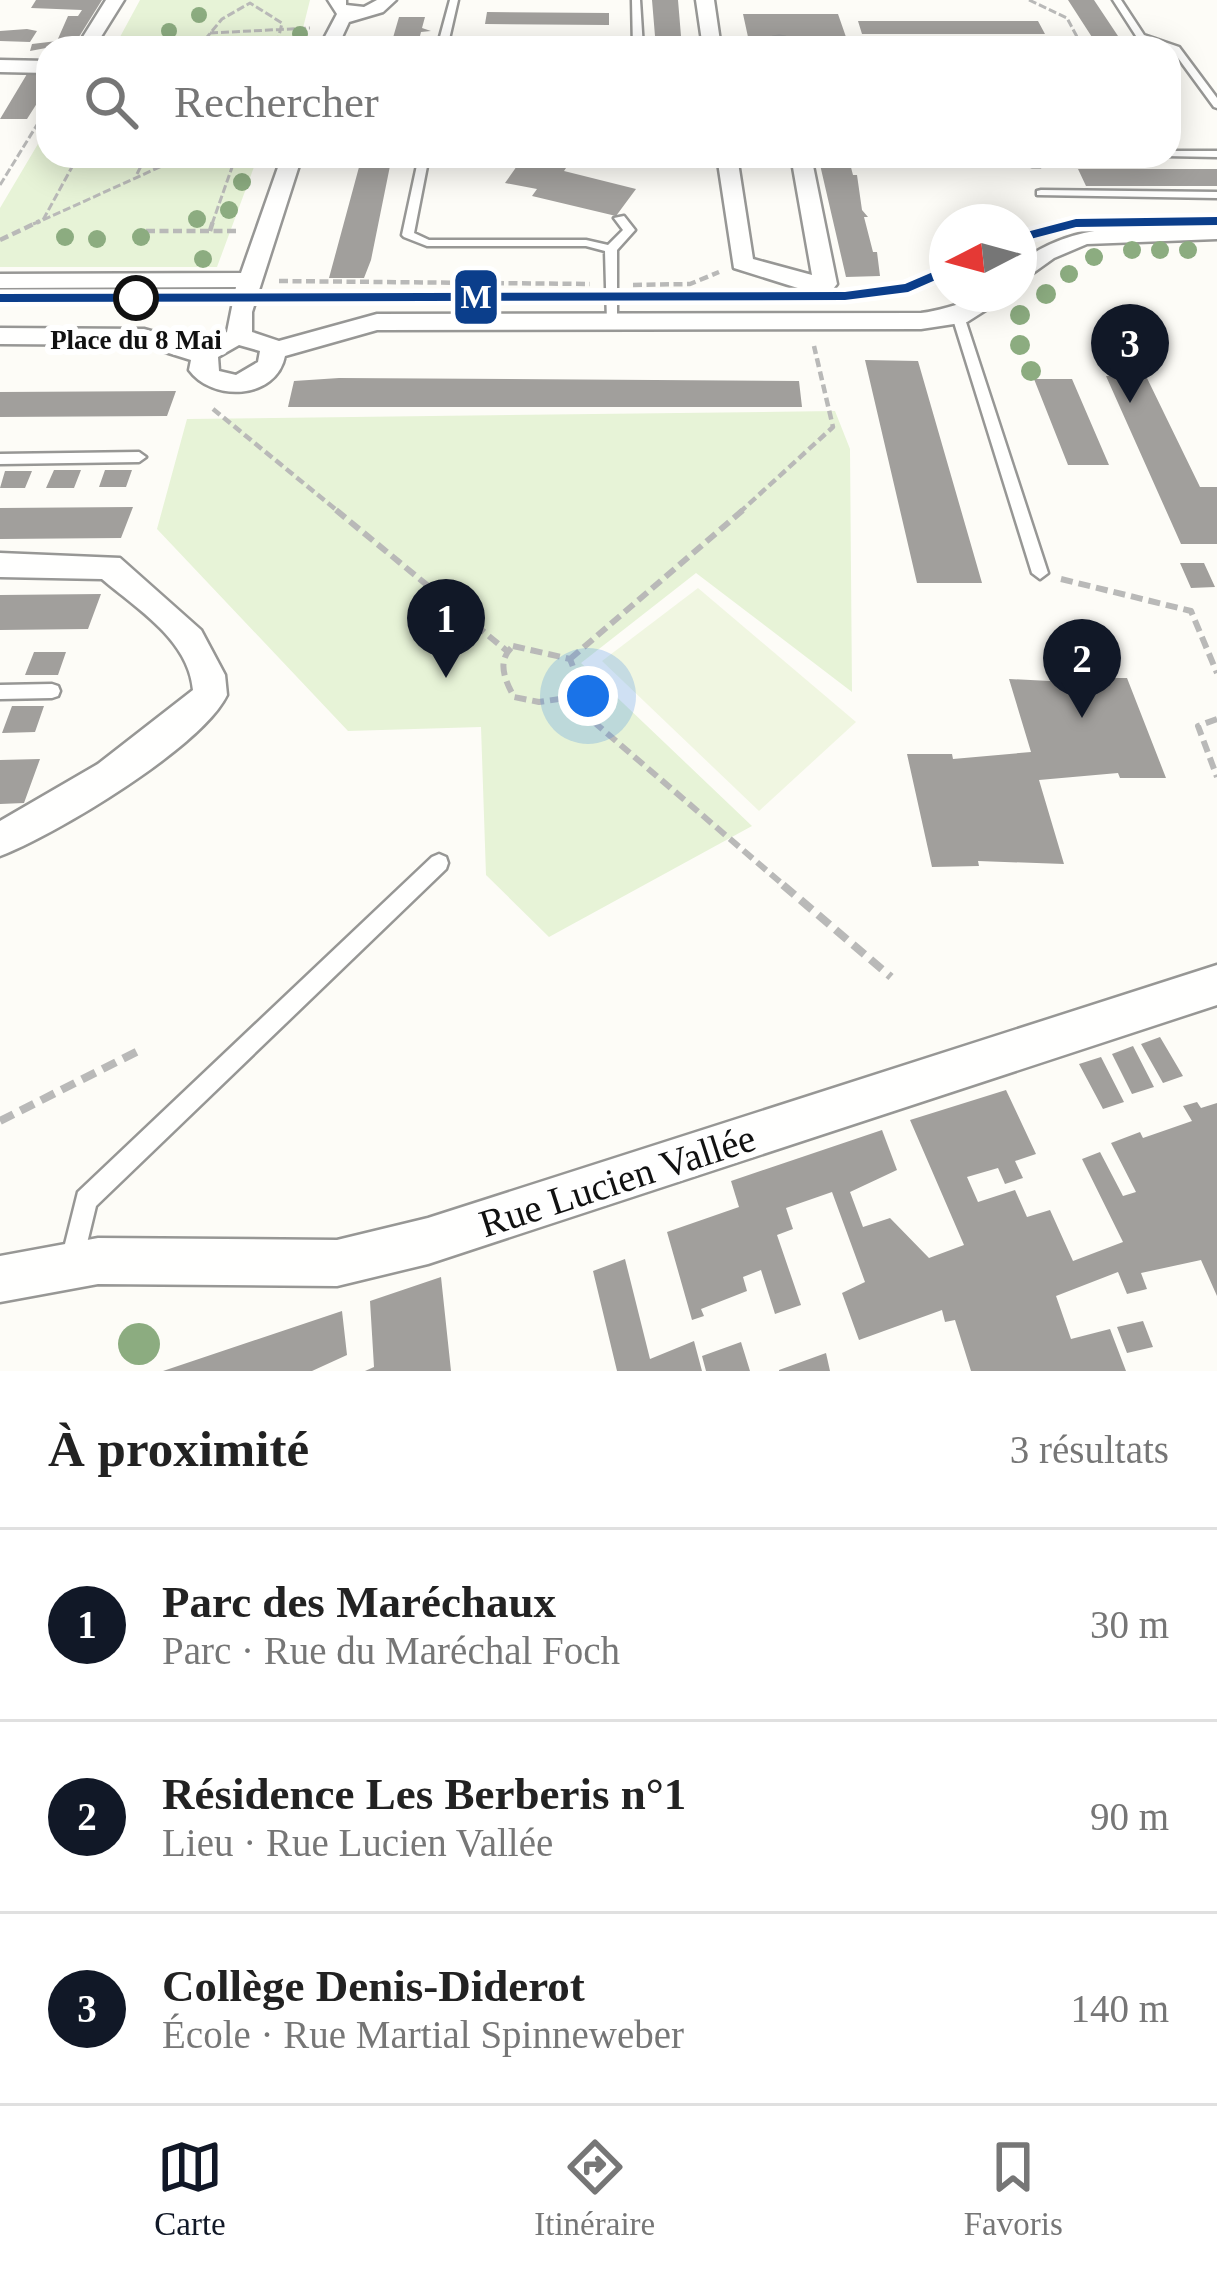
<!DOCTYPE html>
<html lang="fr">
<meta charset="utf-8">
<style>
body{margin:0;font-family:"Times New Roman",serif;background:#f2f2f2;color:#222}
.compass{position:absolute;left:929px;top:204px;width:108px;height:108px;border-radius:50%;background:#fff;box-shadow:0 6px 30px #0003;rotate:264deg}
.you{position:absolute;left:588px;top:696px;width:42px;height:42px;margin:-30px;border:9px solid #fff;border-radius:50%;background:#1a73e8;box-shadow:0 0 0 18px #1a73e833}
.badge{display:grid;place-items:center;width:78px;height:78px;border-radius:50%;background:#111827;color:#fff;font-size:39px;font-weight:700}
.pin{position:absolute;translate:-50% -99px;filter:drop-shadow(0 3px 6px #0008)}
.pin::after{content:'';position:absolute;top:63px;width:42px;height:36px;background:inherit;clip-path:polygon(0 0,100% 0,50% 100%)}
.list{margin:0;padding:0;list-style:none}
h2{display:flex;justify-content:space-between;align-items:center;height:156px;margin:0;padding:0 48px;font-size:51px}
h2 small{font-size:39px;font-weight:400;color:#767676}
.list li{display:grid;grid-template-columns:78px 1fr auto;gap:36px;align-items:center;box-sizing:border-box;height:192px;padding:0 48px;border-top:3px solid #e0e0e0}
.list b{display:block;font-size:45px;white-space:nowrap}
.list p{margin:0;font-size:39px;white-space:nowrap;color:#767676}
.list em{font-size:39px;font-style:normal;color:#767676}
.icon{flex:none;width:66px;height:66px;fill:none;stroke:currentColor;stroke-width:2;stroke-linecap:round;stroke-linejoin:round}
.map{position:relative;flex:none;width:1217px;height:1371px;overflow:hidden}
.search{position:absolute;background:#fff;box-shadow:0 6px 30px #0003;left:36px;right:36px;top:36px;height:132px;display:flex;align-items:center;gap:30px;box-sizing:border-box;padding:0 42px;border-radius:36px;color:#767676;font-size:45px}
.sheet{height:732px;background:#fff}
nav{display:flex;justify-content:space-around;align-items:center;box-sizing:border-box;height:168px;border-top:3px solid #e0e0e0;background:#fff;font-size:33px;color:#767676}
nav a{display:grid;justify-items:center;gap:6px}
nav .on{color:#111827}
.map>svg:first-child{display:block}
.green{fill:#e7f3d7}
.pitch{fill:#f0f6e1}
.building{fill:#a19f9c}
.lines{fill:none;stroke-linecap:round;stroke-linejoin:round}
.service-casing{stroke:#979795;stroke-width:5}
.minor-casing{stroke:#979795;stroke-width:5}
.path-far3{stroke:#b9b9b8;stroke-width:3;stroke-dasharray:8 3;stroke-linecap:butt}
.path-far2{stroke:#b9b9b8;stroke-width:4.5;stroke-dasharray:9 4.5;stroke-linecap:butt}
.path-far1{stroke:#b9b9b8;stroke-width:6;stroke-dasharray:12 6;stroke-linecap:butt}
.path{stroke:#b9b9b8;stroke-width:8;stroke-dasharray:15 8;stroke-linecap:butt}
.service{fill:#fffffe;fill-rule:evenodd}
.minor{fill:#fffffe;fill-rule:evenodd}
.tram-1-casing{stroke:#fff;stroke-width:9}
.tram-1{fill:#0b3e8b;fill-rule:evenodd}
.tree{fill:#8cac80}
.stop-dot{fill:#fff;stroke:#111;stroke-width:6}
.labels{text-anchor:middle;stroke-width:12;stroke-linejoin:round;paint-order:stroke}
.far-stop-label{font-size:27px;font-weight:bold;fill:#111;stroke:#fff}
.near-street-label{font-size:39px;fill:#111;stroke:#fff}
.line-badge{stroke:#fff;stroke-width:4.5}
.badge-label{font-size:33px;text-anchor:middle;font-weight:bold;fill:#fff}
</style>
<div class="map">
<svg width="1217" height="1371" viewBox="0 0 1217 1371">
<rect width="100%" height="100%" fill="#fdfcf7"/>
<path class="green" d="M140 0H310L298 48H114Z
M48 127V156H258L217 267H0V208Z
M835 411 850 449 852 692 696 573 581 663 752 826 549 937 486 875 481 727 348 731 157 529 187 419Z"/>
<path class="pitch" d="M698 588 856 722 759 811 602 661Z"/>
<path class="building" d="M36 0H102L72 48H48V55H42L46 48 30 51 32 44 57 41 68 16H78L82 10 31 8Z
M652 0H678L682 48H656Z
M1068 0H1094L1126 48H1099Z
M487 12 609 13V25L485 24Z
M743 14H838L846 37H748Z
M399 17H425L422 28 431 31 421 32 417 48H390Z
M858 21H1038L1045 34H862Z
M27 29 37 31 30 42 0 41V31Z
M27 74H48V86L27 119H0Z
M362 156H392L371 260 364 278H329Z
M524 156H574L564 171 636 189 616 216 532 196 537 189 505 183Z
M818 156H848L853 175H857L862 210 868 217H864L873 252H877L880 276 846 277Z
M1078 169H1217V186H1086Z
M865 360 918 361 982 583H917Z
M1106 376H1146L1200 487H1217V544H1181Z
M339 378 799 381 802 407H288L294 381Z
M1034 379H1072L1109 465H1068Z
M176 391 167 416 0 417V392Z
M54 470H81L74 488H46Z
M105 470H132L126 487H99Z
M5 471H32L25 488H0Z
M133 507 121 538 0 539V508Z
M1180 563H1204L1215 587 1191 588Z
M101 594 88 629 0 630V595Z
M34 652H66L58 675H25Z
M1085 678H1127L1166 778H1120L1118 773 1039 780 1064 864 978 861 979 866 932 867 907 754H952L953 759 1031 752 1009 679 1088 683Z
M12 706H44L35 732 2 733Z
M40 759 24 803 0 804V760Z
M1160 1037 1183 1076 1163 1083 1141 1044Z
M1133 1046 1154 1087 1132 1094 1112 1054Z
M1101 1057 1124 1102 1103 1109 1079 1064Z
M1006 1090 1036 1154 1015 1161 1023 1178 1005 1184 998 1168 967 1177 978 1202 1015 1190 1027 1217 1050 1210 1073 1261 1123 1242 1082 1159 1100 1152 1123 1196 1136 1192 1111 1143 1140 1132 1143 1138 1192 1121 1183 1106 1197 1102 1201 1108 1217 1103V1296L1201 1260 1141 1273 1147 1289 1127 1294 1118 1272 1056 1296 1071 1339 1110 1329 1126 1371H971L955 1320 945 1322 942 1310 859 1340 842 1293 865 1282 832 1192 786 1208 793 1229 777 1235 801 1305 775 1314 761 1270 743 1277 747 1291 701 1309 704 1316 692 1320 667 1232 739 1207 731 1181 882 1130 897 1170 850 1192 863 1227 890 1218 929 1258 964 1245 910 1120Z
M625 1259 650 1359 694 1341 702 1371H617L593 1271Z
M441 1277 451 1371H365L374 1367 370 1301Z
M342 1311 347 1355 312 1371H163Z
M1143 1321 1153 1347 1127 1353 1117 1327Z
M741 1342 750 1371H706L702 1356Z
M826 1353 830 1371H779V1370Z"/>
<g class="lines">
<defs>
<path id="service" d="M450 0H458L447 48H437Z
M632 0H640L643 48H633Z
M1113 0H1121L1144 35 1179 47 1217 98V108L1214 107 1173 51 1138 39Z
M752 39 831 40 848 48 749 44 747 42Z
M1169 151H1217V157L1165 156H1169Z
M419 156H429L414 233 429 240H586L608 245 623 230 614 218 624 216 635 230 617 250V324L613 325 607 321 605 251 586 246H427L404 237 402 235Z
M1041 156H1053L1040 166H1032V162Z
M1041 190 1217 192V198L1037 195V191Z
M958 312 964 316 1048 573 1040 579 1032 573 952 316Z
M139 452 146 457 139 462 0 464V454Z
M52 684 58 686 60 691 58 696 52 698 0 699V685Z
M439 854 446 857 448 863 446 869 96 1206 80 1272 72 1276 64 1272 60 1264 78 1192 432 857Z"/>
<path id="minor" d="M106 0H124L94 48H76Z
M328 0H346V5L364 7 377 0H396L383 12 349 22 337 48H319L337 14Z
M696 0H714L721 48H703Z
M779 37 785 38 789 48H771L773 38Z
M0 60 48 61V73L0 72Z
M282 156H302L252 312V332L279 341 377 314 921 313C955 309 976 294 1011 294L967 322 921 329 377 330 285 356C276 400 212 402 189 370L191 360 143 345 0 344V328L144 329 200 345 227 332 236 287 0 288V274L241 273ZM239 345 260 351 258 362 236 375 219 371 218 357Z
M717 156H737L753 259 812 275 791 156H811L837 284 833 289H801L734 268Z
M1217 225V239L1087 244 1054 258 1019 283V264C1074 218 1149 228 1217 225Z
M0 553 120 558 201 630 225 675 227 695C202 747 55 835 0 856V821L98 764 193 690C189 640 137 609 102 579L0 577Z
M1217 965V1005L428 1264 337 1286 98 1284 0 1302V1256L98 1238 337 1240 428 1218Z"/>
</defs>
<use href="#service" class="service-casing"/>
<use href="#minor" class="minor-casing"/>
<path class="path-far3" d="M1029 0 1067 18 1083 48
M210 33 310 28
M162 48 200 43
M198 48 222 19 250 3 282 23 276 48
M35 128H48
M137 174 146 156
M0 185 48 107
M43 220 184 156
M33 224 43 220 78 156
M212 224 236 156"/>
<path class="path-far2" d="M146 231H236
M210 231 213 221
M0 240 40 221
M279 281 590 284
M633 285 690 284 719 272
M213 409 340 513
M739 513 833 427 814 346"/>
<path class="path-far1" d="M336 510 507 651
M1061 579 1191 611 1217 673
M513 646 570 659 579 682 566 698 539 702 514 697C505 680 496 661 513 646Z
M570 659 743 510
M566 698 787 888
M1217 719 1198 726 1217 777"/>
<path class="path" d="M783 885 891 977
M0 1121 142 1049"/>
<use href="#service" class="service"/>
<use href="#minor" class="minor"/>
<defs>
<path id="tram-1" d="M1217 217V225L1076 227 1019 242V234L1076 219Z
M947 266V275L908 292 845 300 0 302V294L845 292 905 284Z"/>
</defs>
<use href="#tram-1" class="tram-1-casing"/>
<use href="#tram-1" class="tram-1"/>
</g>
<g class="tree">
<circle cx="199" cy="15" r="8"/>
<circle cx="169" cy="31" r="8"/>
<circle cx="300" cy="34" r="8"/>
<circle cx="242" cy="182" r="9"/>
<circle cx="229" cy="210" r="9"/>
<circle cx="197" cy="219" r="9"/>
<circle cx="65" cy="237" r="9"/>
<circle cx="141" cy="237" r="9"/>
<circle cx="97" cy="239" r="9"/>
<circle cx="1132" cy="250" r="9"/>
<circle cx="1160" cy="250" r="9"/>
<circle cx="1188" cy="250" r="9"/>
<circle cx="1094" cy="257" r="9"/>
<circle cx="203" cy="259" r="9"/>
<circle cx="1069" cy="274" r="9"/>
<circle cx="1046" cy="294" r="10"/>
<circle cx="1020" cy="315" r="10"/>
<circle cx="1020" cy="345" r="10"/>
<circle cx="1031" cy="371" r="10"/>
<circle cx="139" cy="1344" r="21"/>
</g>
<circle class="stop-dot" cx="136" cy="298" r="20"/>
<g class="labels">
<g class="far-stop-label">
<text x="136" y="349">Place du 8 Mai</text>
</g>
<g class="near-street-label">
<text transform="translate(617 1180) rotate(-18)" y="14">Rue Lucien Vallée</text>
</g>
</g>
<rect class="line-badge" x="453" y="268" width="46" height="58" rx="12" fill="#0b3e8b"/>
<g class="badge-label">
<text x="476" y="308">M</text>
</g>
</svg>
<svg class="compass" viewBox="-18 -18 36 36"><path d="M0-13l5 13h-10z" fill="#e53935"/><path d="M0 13l5-13h-10z" fill="#767676"/></svg>
<div class="you"></div>
<div class="pin badge" style="left:446px;top:678px">1</div>
<div class="pin badge" style="left:1082px;top:718px">2</div>
<div class="pin badge" style="left:1130px;top:403px">3</div>
<div class="search"><svg class="icon" aria-label="search" viewBox="0 0 24 24"><circle cx="10" cy="10" r="6"/><path d="M15 15l6 6"/></svg>Rechercher</div>
</div>
<section class="sheet">
<h2>À proximité<small>3 résultats</small></h2>
<ul class="list">
<li><span class="badge">1</span><div><b>Parc des Maréchaux</b><p>Parc · Rue du Maréchal Foch</p></div><em>30 m</em></li>
<li><span class="badge">2</span><div><b>Résidence Les Berberis n°1</b><p>Lieu · Rue Lucien Vallée</p></div><em>90 m</em></li>
<li><span class="badge">3</span><div><b>Collège Denis-Diderot</b><p>École · Rue Martial Spinneweber</p></div><em>140 m</em></li>
</ul>
</section>
<nav>
<a class="on"><svg class="icon" aria-label="map" viewBox="0 0 24 24"><path d="M3 6l6-2 6 2 6-2v14l-6 2-6-2-6 2zM9 4v14M15 6v14"/></svg>Carte</a>
<a><svg class="icon" aria-label="directions" viewBox="0 0 24 24"><path d="M12 3l9 9-9 9-9-9zM9 14v-3h6M13 9l2 2-2 2"/></svg>Itinéraire</a>
<a><svg class="icon" aria-label="saved" viewBox="0 0 24 24"><path d="M7 4h10v16l-5-4-5 4z"/></svg>Favoris</a>
</nav>
